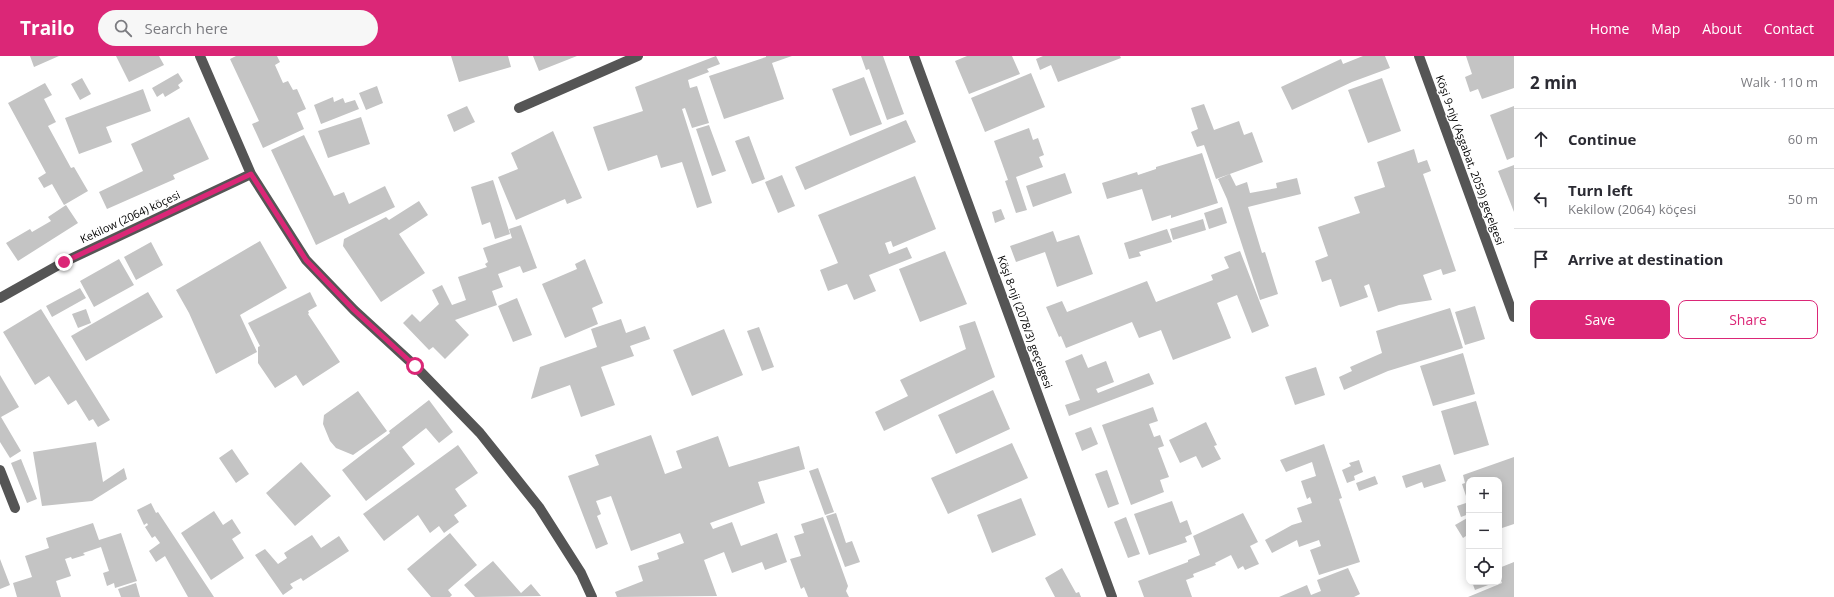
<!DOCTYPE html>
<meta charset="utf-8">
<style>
body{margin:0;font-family:"Open Sans",sans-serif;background:#f7f7f7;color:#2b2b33}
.controls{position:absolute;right:12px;bottom:12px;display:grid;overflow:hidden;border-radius:8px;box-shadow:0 2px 10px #0003}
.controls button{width:36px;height:36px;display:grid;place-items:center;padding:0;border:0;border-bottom:1px solid #e1e1e2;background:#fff;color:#2b2b33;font:20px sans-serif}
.stop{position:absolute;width:12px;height:12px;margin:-9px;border:3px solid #db2777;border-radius:50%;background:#fff}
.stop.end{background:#db2777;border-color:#fff;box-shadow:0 1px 4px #0008}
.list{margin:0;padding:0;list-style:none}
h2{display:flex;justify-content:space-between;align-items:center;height:52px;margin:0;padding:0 16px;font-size:17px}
h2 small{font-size:13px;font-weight:400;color:#7c7c81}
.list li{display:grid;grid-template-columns:26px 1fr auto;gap:12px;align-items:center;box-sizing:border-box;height:60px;padding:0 16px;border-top:1px solid #e1e1e2}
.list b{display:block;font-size:15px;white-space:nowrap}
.list p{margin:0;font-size:13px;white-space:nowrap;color:#7c7c81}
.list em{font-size:13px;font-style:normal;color:#7c7c81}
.actions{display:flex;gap:8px;padding:12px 16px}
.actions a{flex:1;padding:9px 0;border:1px solid #db2777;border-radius:8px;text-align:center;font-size:14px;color:#db2777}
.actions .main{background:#db2777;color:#fff}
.icon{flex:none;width:22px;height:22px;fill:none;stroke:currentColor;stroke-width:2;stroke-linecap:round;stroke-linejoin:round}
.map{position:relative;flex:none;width:1514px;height:541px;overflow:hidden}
header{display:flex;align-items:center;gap:24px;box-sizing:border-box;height:56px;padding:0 20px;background:#db2777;color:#fff}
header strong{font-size:19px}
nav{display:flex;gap:22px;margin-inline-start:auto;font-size:14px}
.search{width:280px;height:36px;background:#f7f7f7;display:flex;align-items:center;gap:10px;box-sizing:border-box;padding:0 14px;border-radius:22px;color:#7c7c81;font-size:15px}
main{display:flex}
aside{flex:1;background:#fff}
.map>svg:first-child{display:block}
.building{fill:#c4c4c4}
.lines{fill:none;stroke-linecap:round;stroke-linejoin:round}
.minor{stroke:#555;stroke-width:10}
.route{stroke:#db2777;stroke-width:5}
.labels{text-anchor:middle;stroke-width:3;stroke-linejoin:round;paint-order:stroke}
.street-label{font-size:11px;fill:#000;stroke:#fff}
</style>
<header>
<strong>Trailo</strong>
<div class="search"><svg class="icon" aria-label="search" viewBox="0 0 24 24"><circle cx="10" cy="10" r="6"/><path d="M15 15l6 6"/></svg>Search here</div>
<nav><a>Home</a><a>Map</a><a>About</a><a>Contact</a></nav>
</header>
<main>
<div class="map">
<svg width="1514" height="541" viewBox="0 0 1514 541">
<rect width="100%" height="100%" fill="#fff"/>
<path class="building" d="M30 0H59L34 11Z
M116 0H159L164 9 129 26Z
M236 0H277L280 6 275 9 283 27 288 25 293 34 297 33 306 53 297 57 304 73 263 92 252 68 259 65 230 3Z
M451 0H508L511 11 459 26Z
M533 0H577L539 15Z
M716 0 720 8 707 13 709 16 688 24 690 32 697 30 709 67 692 72 685 52 682 53 712 147 697 152 682 106 661 112 657 99 608 115 593 71 643 55 635 31Z
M766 0H792L772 7 784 43 724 63 709 20 766 1Z
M861 0H883L904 58 887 64 869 13 866 14Z
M967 0H1012L1020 18 969 38 955 5Z
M1043 0H1120L1121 2 1058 26 1051 9 1040 14 1036 3Z
M1363 0H1385L1390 12 1352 26 1292 54 1281 31 1341 3 1343 8Z
M1466 0H1514V32L1482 43 1478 33 1470 36 1465 21 1472 18Z
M178 17 183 25 178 29 180 32 165 41 163 37 157 41 152 32Z
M1031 17 1045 51 985 76 971 42Z
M864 21 882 68 850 80 832 33Z
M82 22 91 38 80 44 71 28Z
M1382 22 1401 75 1368 87 1348 34Z
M45 27 52 39 44 43 56 66 48 70 71 112 74 111 88 135 64 149 52 128 44 132 38 122 46 117 8 47Z
M377 30 383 47 366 54 359 37Z
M143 33 151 55 106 71 112 86 79 98 65 62Z
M333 41 334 46 343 42 345 47 355 44 359 53 321 68 314 49Z
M1204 48 1214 74 1239 65 1244 79 1252 76 1263 106 1216 123 1204 89 1197 91 1191 76 1198 73 1191 52Z
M467 50 475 66 454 76 447 59Z
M1514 50V101L1507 104 1490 59Z
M189 61 209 103 173 119 175 123 107 153 99 136 143 115 131 88Z
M361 61 370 88 328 102 318 75Z
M906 64 916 86 805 134 795 111Z
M709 69 726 115 712 120 696 73Z
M1029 72 1033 84 1038 82 1044 99 1039 101 1043 111 1016 121 1027 154 1016 157 1005 125 1008 124 994 85Z
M553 75 582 142 567 148 565 143 516 164 498 121 518 113 511 97Z
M304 79 334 140 344 136 349 148 385 130 395 151 316 189 271 94Z
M749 80 765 123 752 128 735 85Z
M1414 93 1418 107 1427 104 1431 115 1423 118 1456 215 1443 219 1441 213 1423 219 1432 244 1399 249 1378 256 1369 228 1364 230 1368 241 1340 251 1331 223 1322 226 1315 205 1328 200 1318 171 1360 157 1354 141 1385 131 1377 106Z
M1202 97 1218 147 1171 162V159L1152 165 1142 133 1107 143 1102 127 1137 116 1138 119 1156 113V111Z
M1514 109V156L1498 115Z
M1065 117 1072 137 1033 151 1026 130Z
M1230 118 1236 130 1247 126 1250 137 1277 132 1276 127 1297 122 1301 138 1248 151 1262 197 1265 196 1278 238 1260 244 1227 143 1218 123Z
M782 119 795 150 778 157 765 126Z
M915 120 936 173 893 191 891 185 885 187 889 198 907 191 912 202 869 219 876 235 854 244 847 228 828 235 820 214 838 207 818 159Z
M493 124 510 178 495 183 490 166 482 169 471 131Z
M419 145 428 159 399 178 425 217 381 246 343 190 344 183 386 161 389 164Z
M66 149 78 167 18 205 6 187 30 173 32 176 51 165 48 161Z
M1222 151 1227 167 1209 173 1204 157Z
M1001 153 1005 163 995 167 992 156Z
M1203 163 1206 174 1173 184 1170 173Z
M521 169 537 212 523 217 520 210 498 218 503 231 492 235 497 249 455 264 469 279 445 303 433 291 429 294 403 267 412 258 420 266 439 248 432 234 442 229 452 249 466 244 458 221 487 211 485 208 488 206 483 192 512 182 509 173Z
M1167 173 1172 186 1139 196 1141 200 1129 203 1124 187Z
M1053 175 1057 186 1079 179 1093 218 1057 231 1045 196 1016 206 1010 190Z
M260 185 287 232 240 259 257 296 216 318 189 257 176 234Z
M151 186 163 209 136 224 124 201Z
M945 195 967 248 920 266 899 213Z
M1240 195 1269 270 1252 277 1237 239 1217 247 1231 282 1173 304 1161 274 1139 282 1132 266 1066 292 1061 280 1059 281 1046 251 1062 245 1067 256 1147 225 1156 246 1213 224 1211 219 1229 212 1224 201Z
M119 203 134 229 94 251 80 225Z
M585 203 603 247 592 252 598 268 565 282 542 228 577 213 575 208Z
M80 232 86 242 52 261 46 250Z
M148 236 163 261 86 305 71 280Z
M310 236 317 250 308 255 309 257 308 258 340 306 303 330 296 319 275 332 258 307V291L260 290 248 267Z
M517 242 532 279 513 286 498 250Z
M1475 250 1485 283 1465 289 1455 256Z
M1450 252 1463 292 1388 315 1344 334 1339 321 1352 315 1350 311 1382 297 1376 275Z
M41 253 110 364 98 371 93 363 89 365 76 344 68 349 49 320 35 329 3 276Z
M86 253 91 267 78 272 72 258Z
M621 263 626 277 645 270 650 283 630 290 634 300 601 311 615 349 581 361 570 329 531 343 540 311 597 291 591 273Z
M975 265 995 321 884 375 875 356 908 340 900 324 966 293 959 270Z
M759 271 774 311 762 315 747 275Z
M724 273 743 319 692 340 673 294Z
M1463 297 1475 338 1433 350 1420 310Z
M1082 298 1088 312 1106 305 1114 326 1096 333 1098 337 1149 317 1154 328 1069 360 1065 349 1080 344 1065 305Z
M1316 311 1325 339 1295 349 1285 321Z
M0 319 19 351 1 361 21 395 10 402 0 386Z
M993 334 1010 373 956 398 938 359Z
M358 335 387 375 353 399 336 392 330 385 323 368 324 359Z
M429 344 453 376 439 387 426 372 402 391 415 408 366 445 342 414 390 377 389 375Z
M1476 345 1489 389 1454 399 1441 355Z
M1153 351 1158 365 1149 368 1154 381 1160 379 1164 390 1158 392 1169 421 1160 424 1164 436 1131 449 1102 369Z
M1206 366 1217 389 1214 390 1221 403 1202 412 1196 400 1180 407 1169 384Z
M1091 371 1098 388 1082 395 1075 377Z
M651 379 665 418 682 412 676 395 718 380 729 411 799 390 805 413 758 426 765 447 710 467 713 473 732 466 741 490 777 477 787 506 765 514 762 506 732 517 724 496 704 504 717 540 617 541 615 536 643 525 638 510 659 503 657 497 684 487 680 477 631 495 611 440 596 445 601 458 597 460 608 488 596 493 568 420 599 409 595 399Z
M96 386 103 426 124 412 127 423 92 445 42 450 33 396Z
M1012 387 1028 422 948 458 931 422Z
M1324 388 1342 442 1339 443 1360 506 1319 519 1310 494 1321 490 1319 484 1299 491 1297 484 1272 497 1265 484 1292 469 1302 466 1297 452 1312 447 1310 441 1307 443 1301 425 1316 420 1312 406 1286 416 1280 404Z
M458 389 478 417 455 433 467 450 454 459 459 466 444 477 439 470 430 477 418 459 384 485 363 458Z
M232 393 249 418 236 427 219 402Z
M1514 401V468L1499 473V424H1469V439L1466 440 1462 428 1465 427 1463 419Z
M21 403 37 443 27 447 11 407Z
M1359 404 1363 416 1354 420 1355 424 1347 427 1342 414 1351 410 1349 407Z
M301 406 331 440 295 470 266 437Z
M1440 408 1446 425 1424 432 1422 426 1406 432 1402 420Z
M818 412 834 456 825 459 809 415Z
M1107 414 1119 448 1108 452 1095 418Z
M1375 420 1378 428 1359 435 1356 427Z
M1021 442 1036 479 992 497 977 459Z
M1172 445 1180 467 1187 464 1192 478 1185 481 1187 486 1149 499 1134 458Z
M1469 446V458L1461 461 1457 450Z
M151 447 156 457 158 456 214 541H188L165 500 156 506 149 495 160 487 155 480 152 482 145 471 148 469 147 467 144 469 137 454Z
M214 455 223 469 232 463 241 477 232 483 244 502 211 524 181 477Z
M836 457 846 487 852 485 860 506 845 511 826 460Z
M1243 457 1258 486 1250 490 1259 508 1245 514 1243 510 1238 513 1231 499 1215 507 1216 509 1193 518 1194 521 1186 524 1192 541H1144L1138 525 1188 506V504L1200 499 1193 480Z
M823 461 848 530 846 535 849 541H808L804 531 801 533 790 503 801 500 794 480 804 477 801 468Z
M1126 461 1140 498 1128 502 1114 466Z
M1469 461V478L1463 482 1455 469Z
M93 467 99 484 121 477 137 525 115 532 114 527 107 530 103 517 109 515 101 491 83 497 85 499 72 503 71 501 65 503 71 520 56 525 61 541H17L13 527 32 521 25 500 49 492 46 482Z
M450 477 477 509 448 534 452 539 450 541H431L407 513Z
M312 479 321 492 339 480 349 495 303 525 301 522 290 528 293 532 283 539 255 499 265 493 278 508 287 502 284 497Z
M0 503 10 529 0 533Z
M493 505 521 537 531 528 541 540 475 541 464 529Z
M1514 506V541H1468L1502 527 1501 524 1499 525V512Z
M1062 512 1076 537 1079 536 1081 541H1055L1045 522Z
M1348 512 1360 538 1354 541H1279L1307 529 1311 539 1321 535 1317 524Z
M1472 526H1496L1475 534Z
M136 527 140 541H121L118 533Z"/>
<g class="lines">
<path class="minor" d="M200 0 251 118 306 204 354 254 415 310 480 377 539 451 581 517 592 541
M914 0 1112 541
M1419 0 1514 261
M519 52 638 0
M0 242 64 206 251 118
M0 414 15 452"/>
</g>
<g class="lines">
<path class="route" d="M64 206 251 118 306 204 354 254 415 310"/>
</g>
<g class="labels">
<g class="street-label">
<text transform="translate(1470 104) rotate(70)" y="4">Köşi 9-njy (Aşgabat, 2059) geçelgesi</text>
<text transform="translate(130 161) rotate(-25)" y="4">Kekilow (2064) köçesi</text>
<text transform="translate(1025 266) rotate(70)" y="4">Köşi 8-nji (2078/3) geçelgesi</text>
</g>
</g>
</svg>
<div class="controls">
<button>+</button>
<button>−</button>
<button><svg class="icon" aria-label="locate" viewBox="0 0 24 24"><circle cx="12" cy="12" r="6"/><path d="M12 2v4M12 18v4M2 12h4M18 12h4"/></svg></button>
</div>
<div class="stop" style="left:415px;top:310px"></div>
<div class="stop end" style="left:64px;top:206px"></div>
</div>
<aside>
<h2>2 min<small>Walk · 110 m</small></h2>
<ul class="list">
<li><svg class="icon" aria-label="ahead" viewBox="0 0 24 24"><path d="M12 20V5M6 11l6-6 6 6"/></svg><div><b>Continue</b></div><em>60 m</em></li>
<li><svg class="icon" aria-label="left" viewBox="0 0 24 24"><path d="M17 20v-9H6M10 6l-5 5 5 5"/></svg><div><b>Turn left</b><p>Kekilow (2064) köçesi</p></div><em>50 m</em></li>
<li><svg class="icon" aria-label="arrive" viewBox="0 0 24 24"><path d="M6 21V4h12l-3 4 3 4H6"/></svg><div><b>Arrive at destination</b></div></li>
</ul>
<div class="actions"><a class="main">Save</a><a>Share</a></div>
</aside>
</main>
